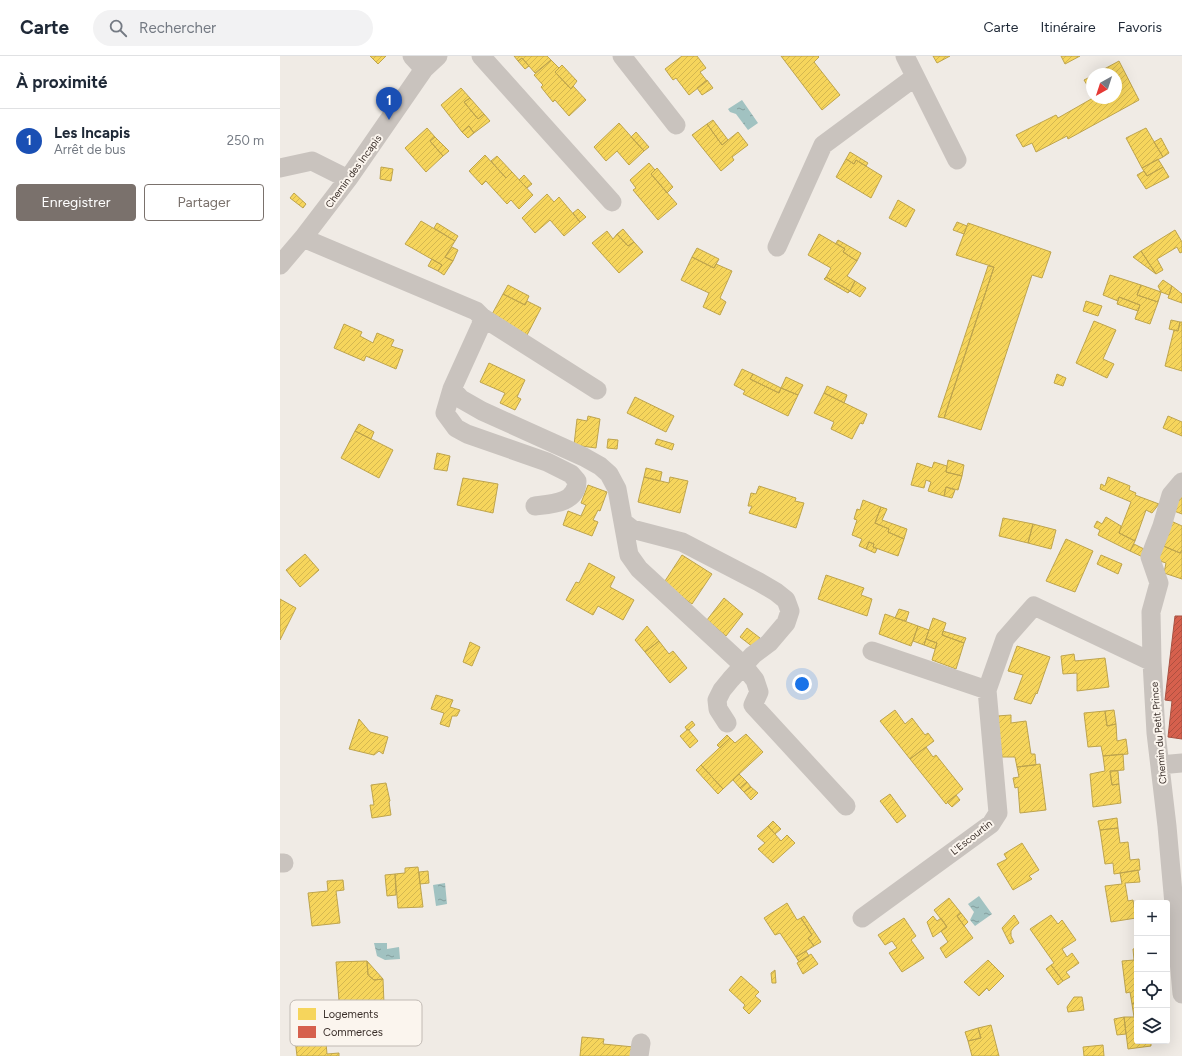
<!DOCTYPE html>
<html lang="fr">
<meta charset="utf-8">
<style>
body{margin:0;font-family:Figtree,sans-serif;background:#f2f2f3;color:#1f2937}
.controls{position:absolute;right:12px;bottom:12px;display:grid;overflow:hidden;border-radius:4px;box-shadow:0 4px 16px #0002}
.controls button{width:36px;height:36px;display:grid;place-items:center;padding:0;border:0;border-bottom:1px solid #e0e1e3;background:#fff;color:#1f2937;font:20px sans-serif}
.compass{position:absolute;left:806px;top:12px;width:36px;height:36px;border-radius:50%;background:#fff;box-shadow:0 4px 16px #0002;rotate:219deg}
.you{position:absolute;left:522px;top:628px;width:14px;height:14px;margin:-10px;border:3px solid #fff;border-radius:50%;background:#1a73e8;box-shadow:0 0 0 6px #1a73e833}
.badge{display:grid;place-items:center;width:26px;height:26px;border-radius:50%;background:#7a716c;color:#fff;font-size:13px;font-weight:700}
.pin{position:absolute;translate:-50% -33px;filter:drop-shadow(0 1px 2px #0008)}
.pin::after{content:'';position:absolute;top:21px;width:14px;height:12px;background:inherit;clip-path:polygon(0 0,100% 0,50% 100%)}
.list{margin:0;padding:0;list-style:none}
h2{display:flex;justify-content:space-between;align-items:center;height:52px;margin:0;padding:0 16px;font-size:17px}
h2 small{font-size:13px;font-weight:400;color:#747a83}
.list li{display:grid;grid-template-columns:26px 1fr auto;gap:12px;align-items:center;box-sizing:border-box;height:64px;padding:0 16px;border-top:1px solid #e0e1e3}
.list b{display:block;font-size:15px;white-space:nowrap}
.list p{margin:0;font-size:13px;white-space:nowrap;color:#747a83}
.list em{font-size:13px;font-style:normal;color:#747a83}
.actions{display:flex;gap:8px;padding:12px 16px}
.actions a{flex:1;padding:9px 0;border:1px solid #7a716c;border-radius:4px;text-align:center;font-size:14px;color:#7a716c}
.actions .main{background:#7a716c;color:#fff}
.icon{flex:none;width:22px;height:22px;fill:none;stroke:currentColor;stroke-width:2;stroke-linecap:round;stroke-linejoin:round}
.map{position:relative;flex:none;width:902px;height:1000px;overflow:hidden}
header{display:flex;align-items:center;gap:24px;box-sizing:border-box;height:56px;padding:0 20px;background:#fff;border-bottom:1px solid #e0e1e3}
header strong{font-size:19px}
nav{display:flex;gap:22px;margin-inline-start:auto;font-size:14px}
.search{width:280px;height:36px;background:#f2f2f3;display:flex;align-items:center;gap:10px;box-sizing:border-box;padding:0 14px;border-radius:22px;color:#747a83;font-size:15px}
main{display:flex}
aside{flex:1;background:#fff}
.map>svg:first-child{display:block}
.water{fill:url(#water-ripples)}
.homes{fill:url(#homes-hatch);stroke:#bea44d}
.shops{fill:url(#shops-hatch);stroke:#a85243}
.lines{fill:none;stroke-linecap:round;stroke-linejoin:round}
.minor{stroke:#c9c3be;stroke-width:19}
.labels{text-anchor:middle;stroke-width:4;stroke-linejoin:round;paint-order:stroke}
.street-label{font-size:10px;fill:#3b302b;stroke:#fbf5ee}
.key{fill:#fbf5ee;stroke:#c1bab4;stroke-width:1}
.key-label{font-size:11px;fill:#3b302b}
</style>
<header>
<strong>Carte</strong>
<div class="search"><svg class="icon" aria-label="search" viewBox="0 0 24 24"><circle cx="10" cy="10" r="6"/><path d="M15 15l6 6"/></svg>Rechercher</div>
<nav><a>Carte</a><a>Itinéraire</a><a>Favoris</a></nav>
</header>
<main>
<aside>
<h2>À proximité<small></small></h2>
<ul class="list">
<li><span class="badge" style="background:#1a4fb4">1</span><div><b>Les Incapis</b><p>Arrêt de bus</p></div><em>250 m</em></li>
</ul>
<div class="actions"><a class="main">Enregistrer</a><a>Partager</a></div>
</aside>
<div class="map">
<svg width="902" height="1000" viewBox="0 0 902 1000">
<defs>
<pattern id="water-ripples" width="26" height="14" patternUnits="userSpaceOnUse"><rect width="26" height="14" fill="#a1c2c1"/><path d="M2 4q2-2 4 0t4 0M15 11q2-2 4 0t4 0" fill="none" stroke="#849e9d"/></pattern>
<pattern id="homes-hatch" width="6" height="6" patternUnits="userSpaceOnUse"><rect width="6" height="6" fill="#f6d55c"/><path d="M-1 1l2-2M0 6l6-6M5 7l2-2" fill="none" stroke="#d4b750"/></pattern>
<pattern id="shops-hatch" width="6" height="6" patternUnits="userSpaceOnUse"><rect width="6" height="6" fill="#d6604d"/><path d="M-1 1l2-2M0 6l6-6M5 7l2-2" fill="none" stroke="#af5040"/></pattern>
</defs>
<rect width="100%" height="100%" fill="#f0ebe5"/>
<path class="water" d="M462 44 478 67 468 74 456 58 450 56 448 53Z
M165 827 167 848 156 850 153 829Z
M699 840 712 858 695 870 690 864 694 856 688 848Z
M94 887H107V893L119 891 120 903 105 904 97 900Z"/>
<path class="homes" d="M90 0H106L98 8Z
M234 0H267L271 4 255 17 242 2 238 5Z
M402 0H417L426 12 420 16 427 25 409 39 396 22 393 24 385 13Z
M501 0H538L539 1 534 6 560 39 542 54Z
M653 0H670L657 7Z
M781 0H800L785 8Z
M242 2 249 10 245 13 238 5Z
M271 4 279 12 275 16 291 33 293 30 306 44 289 60 275 44 273 46 261 31 263 29 254 19Z
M839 5 859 44 788 83 787 80 756 96 752 87 743 91 736 79 776 59 778 62 813 42H836V18H815Z
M282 9 297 25 291 33 275 16Z
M812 20V37L804 24Z
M427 24 433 32 422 39 417 32Z
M181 32 190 42 184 46 198 63 204 58 210 65 194 77 189 70 182 76 161 49Z
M190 42 204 58 198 63 184 46Z
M433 64 448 84 442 89 427 68Z
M339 67 364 95 349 109 337 95 326 105 314 91Z
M427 68 442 89 458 76 468 89 452 101 454 104 441 115 412 79Z
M189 70 194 77 188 82 182 76Z
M147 72 155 81 150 85 163 100 146 116 125 92Z
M866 72 883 101 862 112 846 82Z
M356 76 369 91 364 95 351 81Z
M155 81 169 95 163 100 150 85Z
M881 82 889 97 883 101 874 86Z
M570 96 588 107 586 110 576 104 574 108 566 103Z
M205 99 226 122 232 116 253 139 239 153 231 144 227 148 206 125 202 129 189 115Z
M217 100 232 116 226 122 211 105Z
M566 103 574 108 576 104 602 120 591 142 556 121Z
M878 103 883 111 867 120 862 112Z
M369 107 375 114 371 118 397 148 378 164 353 134 356 132 350 124Z
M101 111 113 113 111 125 100 123Z
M883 111 889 121 866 133 857 119 864 115 867 120Z
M377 112 393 131 387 137 371 118Z
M244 119 252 128 247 132 239 124Z
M14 137 26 148 23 152 10 142Z
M267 138 274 146 279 141 300 166 284 180 270 164 255 177 242 162Z
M618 144 635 154 626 171 609 162Z
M298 153 306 161 300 166 293 157Z
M141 165 175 185 165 201 173 205 164 219 158 215 162 209 125 188Z
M677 166 687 170 684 178 673 174Z
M157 167 178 180 175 185 154 172Z
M688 167 771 196 762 222 752 219 701 374 664 362 714 211 676 199Z
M343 173 354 186 348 190 337 178Z
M895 174 902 186V196L900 197 897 191 877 203 883 214 876 218 861 195Z
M327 175 333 183 337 178 348 190 354 186 363 196 339 217 312 187Z
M539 178 565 193 563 196 577 205 567 220 575 225 570 235 546 221 551 212 528 199Z
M558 184 581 197 577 205 563 196 565 193 556 187Z
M172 191 178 194 173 205 165 201Z
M417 192 439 203 434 212 412 201Z
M861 195 876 218 853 201Z
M412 201 434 212 436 208 452 215 440 242 446 246 440 259 423 251 429 237 401 224Z
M152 203 162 209 158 215 148 210Z
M708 210 714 211 664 362 658 361Z
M830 219 861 229 857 239 878 246 870 268 855 263 860 249 839 241 838 245 823 239Z
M546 221 570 235 568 237 544 223Z
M883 224 892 230 889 239 881 236 878 230Z
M575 225 586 232 580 241 570 235Z
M228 229 249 240 245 249 223 238Z
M861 229 881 236 878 246 857 239Z
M892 230 902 238V247L888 242Z
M223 238 245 249 247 245 261 252 247 279 211 260Z
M839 241 860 249 858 255 837 248Z
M806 245 822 250 818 260 803 255Z
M891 264 900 266 898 275 889 273Z
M814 265 836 274 823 303 834 308 827 322 796 307Z
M900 266H902V315L885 310 894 274 898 275Z
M64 268 82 276 80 280 93 287 97 277 114 284 111 290 123 294 116 313 86 300 84 305 54 292Z
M209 307 245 324 237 341 241 343 235 354 220 347 225 337 200 326Z
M462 313 473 318 470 323 499 337 501 332 518 339 508 360 463 338 465 335 454 329Z
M473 318 501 332 499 337 470 323Z
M777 318 786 322 783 330 774 327Z
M506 321 523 329 518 339 501 332Z
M547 330 567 339 564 347 544 337Z
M544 337 587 358 583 368 580 367 572 383 551 373 554 366 534 357Z
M355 341 394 360 386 376 347 357Z
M308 360 320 363 316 392 294 389 297 363 307 365Z
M888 360 902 366V380L883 372Z
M79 368 94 376 91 383 75 375Z
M75 375 113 394 99 422 61 402Z
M328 383 338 384 337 393 327 392Z
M377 383 394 388 392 394 375 388Z
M157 397 170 400 167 415 154 413Z
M668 404 684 409 682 420 666 416Z
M654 406 667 410 666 416 682 420 678 434 666 431 664 440 648 435 651 426 646 424 644 432 631 429 637 407 652 412Z
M366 412 382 416 380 425 364 421Z
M364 421 389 427 390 421 408 425 400 457 358 446Z
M828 421 850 430 849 434 856 437 855 439 879 448 872 457 866 454 855 485 839 477 851 446 820 433 821 428 825 430Z
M183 422 218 428 213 457 177 449Z
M308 429 327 436 320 455 318 454 313 464 318 466 312 480 283 469 288 455 301 460 306 449 301 447Z
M479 430 516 442 515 445 524 447 516 472 469 457 472 450H468L471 437 476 438Z
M666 431 675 434 672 442 664 440Z
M902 436V458L894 455 897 445H899Z
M583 444 601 451 595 467 609 473 608 476 624 483 618 500 593 491 594 488 589 486 586 493 579 490 582 483 572 479 577 464 574 463 577 453 580 454Z
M601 451 607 453 602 464 627 473 624 483 608 476 609 473 595 467Z
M826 461 841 470 839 477 855 485 850 495 818 479 820 474 814 471 817 465 822 468Z
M723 462 753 468 748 487 719 480Z
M891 465 902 470V494L900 497 881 489Z
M753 468 776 474 771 493 748 487Z
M786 483 813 495 795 536 766 525Z
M589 486 594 488 593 491 597 493 595 497 586 493Z
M854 488 868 495 865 502 850 495Z
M881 489 900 497 902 494V523L884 517 886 507 877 504Z
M25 498 39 514 20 531 6 514Z
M402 499 432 518 412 548 383 528Z
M821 499 842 508 838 518 817 508Z
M309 507 335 521 330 531 354 544 343 564 318 550 313 559 286 544 296 526 299 527Z
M546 519 584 532 581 539 592 543 587 560 538 543Z
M444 542 463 558 446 580 427 564Z
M0 543 16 552 0 584Z
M619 553 629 556 626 565 615 562Z
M605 558 638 570 631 590 599 578Z
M653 562 666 567 662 579 684 587 676 613 652 604 657 587 646 583Z
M367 570 379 585 365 596 355 584Z
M638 570 649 574 644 589 633 585Z
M467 572 480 582 473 591 460 581Z
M663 575 686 582 684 587 662 579Z
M646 583 657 587 655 593 644 589Z
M379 585 389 598 393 595 407 612 390 627 365 596Z
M190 586 200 591 192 610 183 606Z
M737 590 770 601 757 638 756 637 751 648 734 643 743 619 728 615Z
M794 598 795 605 825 602 829 631 797 635V617L783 618 781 600Z
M156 639 173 644 170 651 180 654 177 660H172L169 671 160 668 164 657 151 653Z
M615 654 625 668 632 662 645 679 648 677 654 685 630 703 600 665Z
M834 654 836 668 827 670 825 655Z
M825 655 827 670 836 668 837 685 846 683 848 698 823 700 821 690 808 691 804 657Z
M731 659V667L746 665 751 698H755L756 709 737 711 735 701H722L717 660Z
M79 663 90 676 108 681 103 698 99 695 94 699 69 693Z
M412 665 415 669 409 674H407L405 671Z
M408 673 418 685 410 692 400 680Z
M466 678 483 696 443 733 421 709 450 682 455 687Z
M447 679 450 682 440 692 437 689Z
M646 691 653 701 656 699 683 733 666 748 630 703Z
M843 698 844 714 830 715 832 729 839 728 841 747 813 751 810 718 825 715 823 700Z
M760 708 766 754 740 757 738 731 735 732 733 722 739 721 737 711Z
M421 709 443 733 438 738 416 714Z
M830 715H838L839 728 832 729Z
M459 718 467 726 460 732 453 724Z
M467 726 471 731 464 736 460 732Z
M106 727 110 745 109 746 111 759 92 762 90 749H94L91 729Z
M471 731 478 737 471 744 464 736Z
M610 738 626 760 617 767 600 745Z
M676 739 680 744 672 751 667 746Z
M837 762 838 772 820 774 818 765Z
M493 765 501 773 495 778 488 770Z
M488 770 501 785 507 779 515 787 493 807 478 793 485 787 477 780Z
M838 772 840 787 848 786 850 804 859 803 860 814 834 818 833 807 825 808 820 774Z
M742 787 759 814 749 820 752 823 733 834 717 808 727 803 724 798Z
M138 811 143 851 118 852 115 818 125 817V812Z
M858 814 860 826 845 827 848 845 853 844 856 862 831 866 825 830 842 828 840 817Z
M148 815 149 827 140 828 139 816Z
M115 818 116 839 107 840 105 819Z
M63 824 64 834 56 835 60 867 32 870 28 837 48 835 47 825Z
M669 842 681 857 677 860 693 882 666 902 660 892 668 886 661 875 667 871 654 854Z
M507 847 517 864 521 862 532 879 528 882 534 890 516 901 500 877 495 879 484 862Z
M681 857 688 866 684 870 677 860Z
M734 859 739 867 734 871 731 875V880L734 886 730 888 722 872Z
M771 859 778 868 782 864 796 884 782 893 787 901 792 897 799 907 786 916 790 921 783 925 771 909 774 907 750 873Z
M524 860 541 886 534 890 528 882 532 879 521 862Z
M653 860 657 865 661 862 667 871 653 881 647 866Z
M624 862 636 880 631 884 644 902 622 916 609 897 617 892 612 885 605 889 598 879Z
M857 892V947L852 948 850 936 846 937 842 905 854 904 853 893Z
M526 895 529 900 519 906 516 901Z
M531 898 538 908 523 918 517 907Z
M708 904 724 920 709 935 707 932 699 940 684 926Z
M87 905 88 919 94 924 103 923 104 948 74 950 70 945H59L56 906Z
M87 905 103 923 94 924 88 919Z
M771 909 783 925 778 929 766 913Z
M495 914 496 927H492L491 917Z
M461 920 479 936 475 940 481 945 469 958 463 952 465 949 449 934Z
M794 941H802L804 954 788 956 787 951Z
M857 947V985H871V990L848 993 844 961H854L852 948Z
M844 961 846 978 837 979 834 963Z
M711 969 719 1000H692L688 985 701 982 698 972Z
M698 972 701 982 688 985 685 976Z
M302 981 324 983 323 988 354 991 353 1000H300Z
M27 982V989L46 987 47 998 59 997V1000H17L15 983Z
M823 989 824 1000H804L803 991Z"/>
<path class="shops" d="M895 560H902V683L888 681 892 645 885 644Z"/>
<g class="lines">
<path class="minor" d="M132 0 144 13
M201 0 332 146
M342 0 396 69
M625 0 677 104
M0 112 32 105 68 123
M23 182 196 255 202 261 201 269 172 333 181 343 202 355 304 401 320 410 329 418 337 433 349 499 359 513 463 609 475 624 479 636 473 649 566 750
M497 191 543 89 635 21
M0 209 23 182 68 123 144 13 158 0
M202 261 317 334
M172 333 165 357 176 372 187 378 267 406 291 418 297 425C297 447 272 448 255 450
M902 426 891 439 882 470 870 501 879 527 871 556 872 606 876 677 887 770 902 938
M343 466 352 473 402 486 479 526 496 536 506 544 510 555 506 567 489 587 473 599 451 623 442 634 437 644 438 653 447 667
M592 595 707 634
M880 709 902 707
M0 807H4
M582 862 711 768 718 757 707 634 725 583 754 550 872 606
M359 1000 361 987"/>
</g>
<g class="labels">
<g class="street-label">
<text transform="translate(73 115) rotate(-54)" y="4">Chemin des Incapis</text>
<text transform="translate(878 677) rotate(-95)" y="4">Chemin du Petit Prince</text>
<text transform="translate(691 781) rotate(-38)" y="4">L'Escourtin</text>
</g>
</g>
<rect x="10" y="944" width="132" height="46" rx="6" class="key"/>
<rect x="18" y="952" width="18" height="12" fill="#f6d55c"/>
<rect x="18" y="970" width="18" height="12" fill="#d6604d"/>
<g class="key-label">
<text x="43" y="962">Logements</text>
<text x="43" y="980">Commerces</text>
</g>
</svg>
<div class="controls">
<button>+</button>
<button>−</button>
<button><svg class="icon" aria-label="locate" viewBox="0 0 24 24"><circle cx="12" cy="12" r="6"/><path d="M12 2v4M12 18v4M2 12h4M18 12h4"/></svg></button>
<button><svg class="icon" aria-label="layers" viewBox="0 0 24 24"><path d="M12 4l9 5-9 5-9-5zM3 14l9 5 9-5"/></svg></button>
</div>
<svg class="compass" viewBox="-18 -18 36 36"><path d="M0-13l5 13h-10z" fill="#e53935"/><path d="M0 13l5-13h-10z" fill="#747a83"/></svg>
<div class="you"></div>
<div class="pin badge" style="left:109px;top:64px;background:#1a4fb4">1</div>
</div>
</main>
